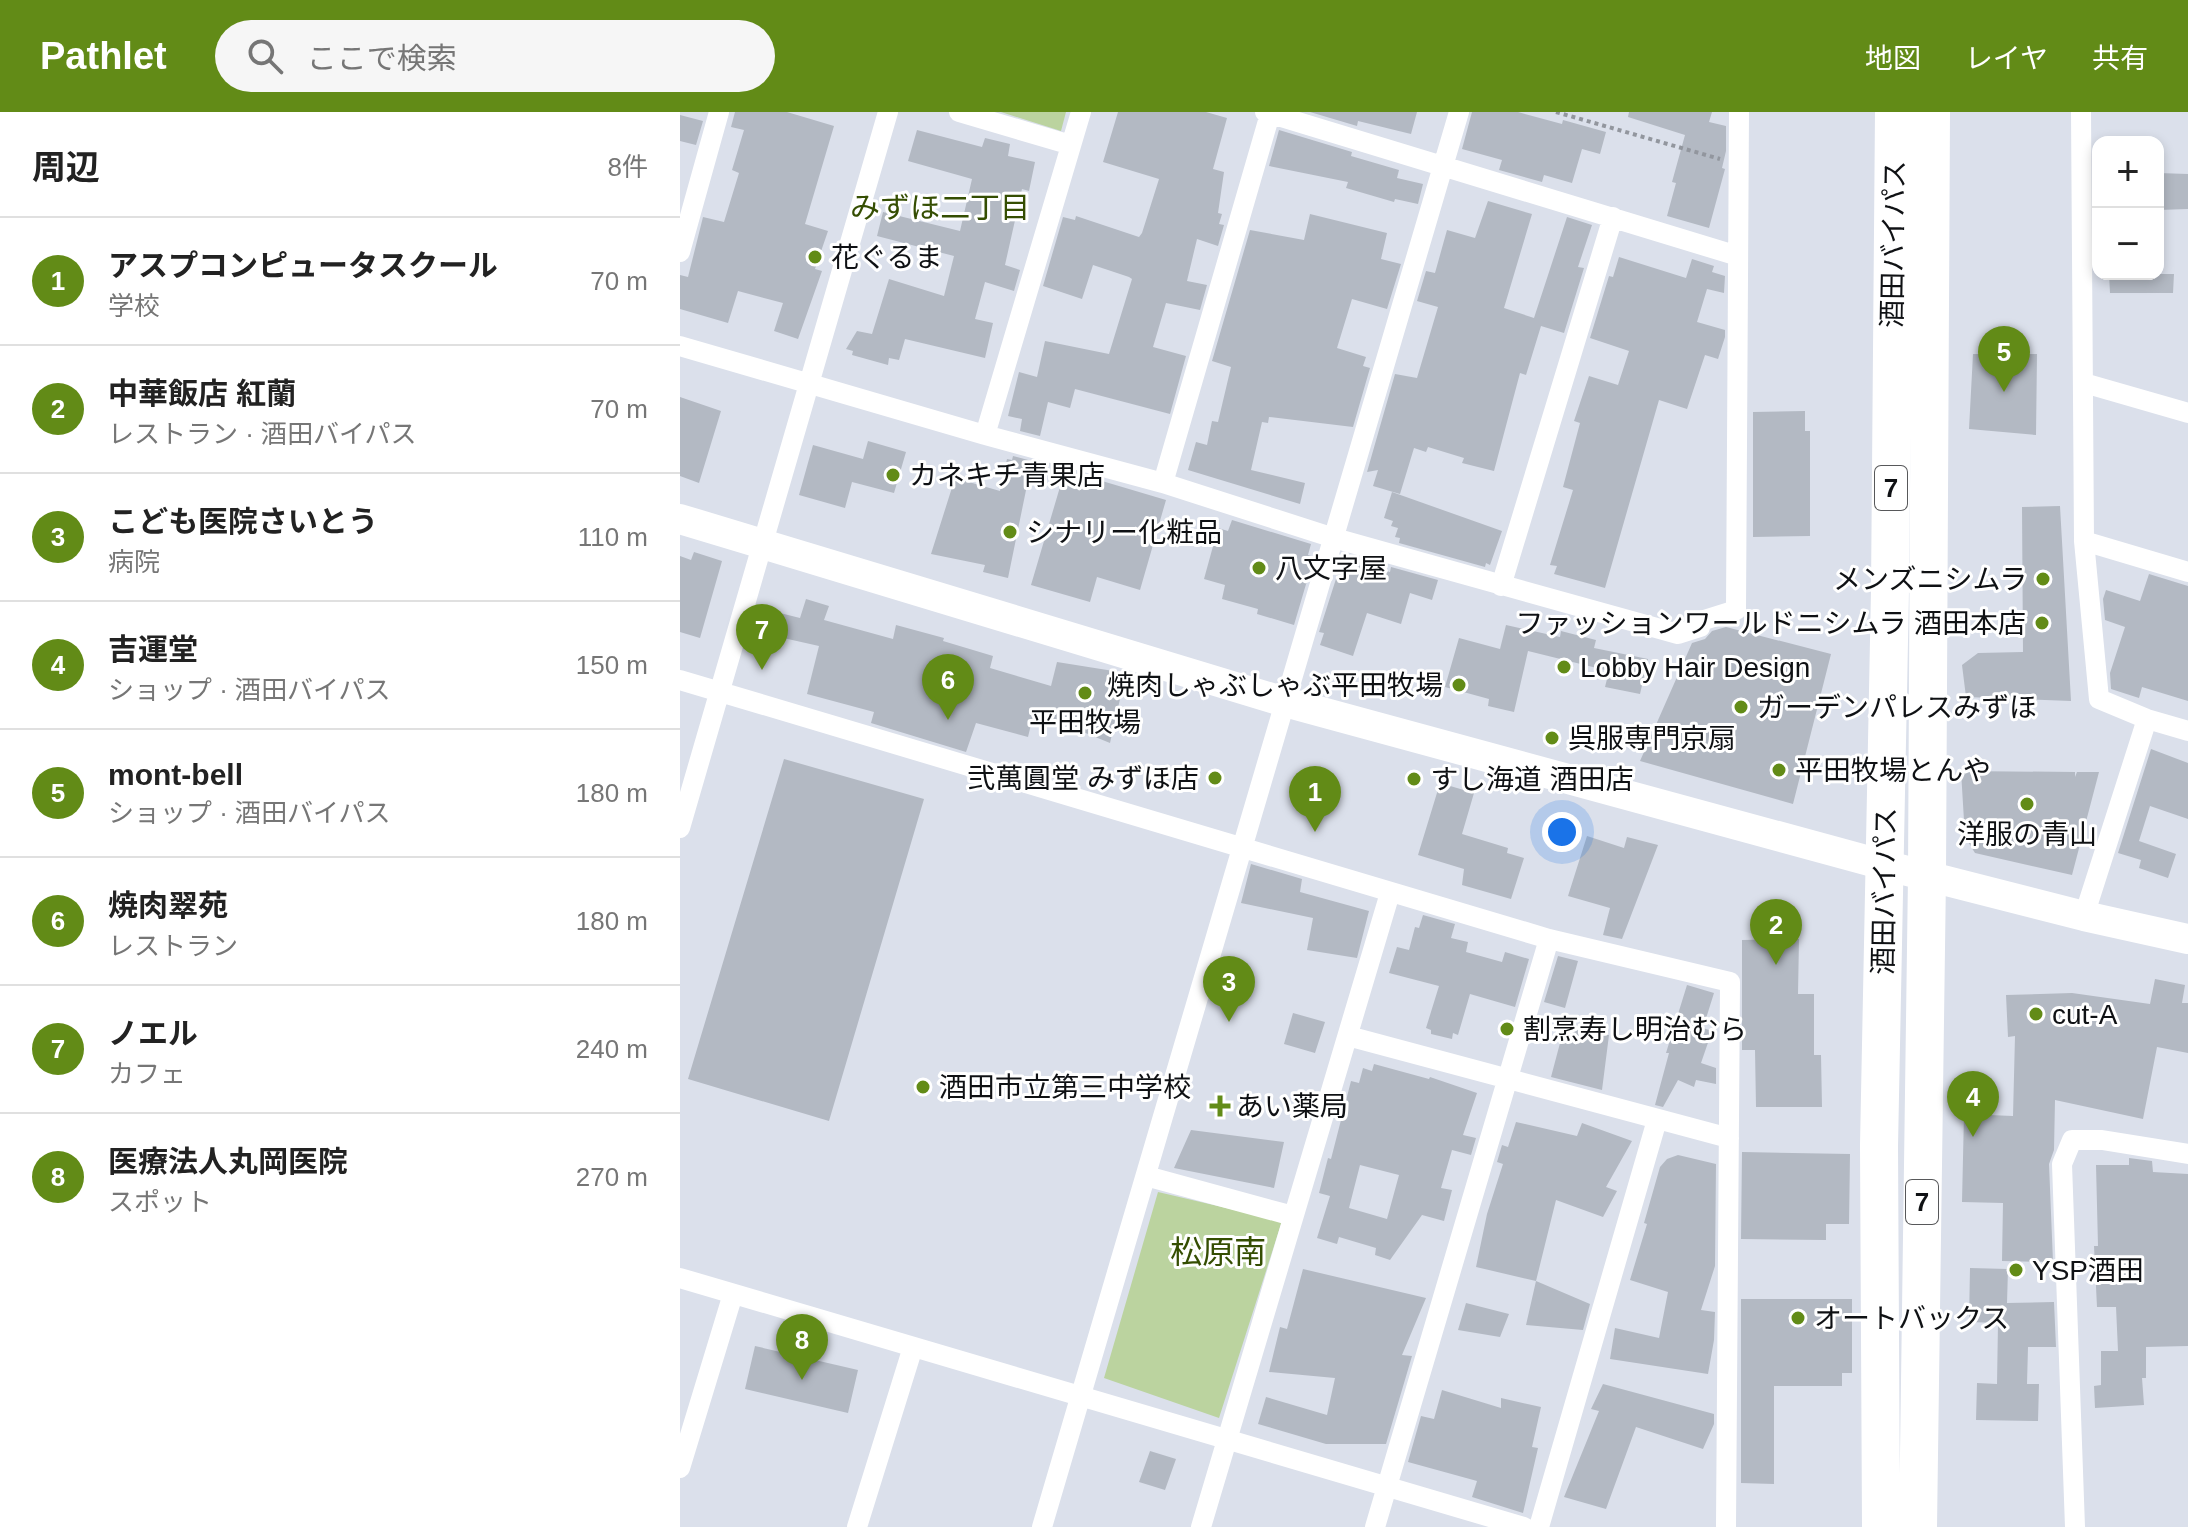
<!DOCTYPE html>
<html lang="ja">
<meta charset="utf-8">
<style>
body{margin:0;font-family:Arial,"Noto Sans JP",sans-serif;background:#f6f6f6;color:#222}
.controls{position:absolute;right:24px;top:24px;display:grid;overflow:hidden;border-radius:16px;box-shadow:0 4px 12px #0003}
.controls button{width:72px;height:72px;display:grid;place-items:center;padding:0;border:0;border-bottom:2px solid #e0e0e0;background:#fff;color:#222;font:40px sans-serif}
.you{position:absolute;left:882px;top:720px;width:28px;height:28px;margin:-20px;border:6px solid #fff;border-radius:50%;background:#1a73e8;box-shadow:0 0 0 12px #1a73e833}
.badge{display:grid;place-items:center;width:52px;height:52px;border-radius:50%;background:#628b17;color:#fff;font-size:26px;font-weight:700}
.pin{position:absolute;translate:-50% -66px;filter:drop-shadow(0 2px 4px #0008)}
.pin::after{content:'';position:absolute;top:42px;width:28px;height:24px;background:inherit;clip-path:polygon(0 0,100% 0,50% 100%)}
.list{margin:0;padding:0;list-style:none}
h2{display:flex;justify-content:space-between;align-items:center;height:104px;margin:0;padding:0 32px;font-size:34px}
h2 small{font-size:26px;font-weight:400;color:#767676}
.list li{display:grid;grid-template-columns:52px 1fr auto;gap:24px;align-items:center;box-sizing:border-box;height:128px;padding:0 32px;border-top:2px solid #e0e0e0}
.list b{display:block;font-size:30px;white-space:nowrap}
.list p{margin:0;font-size:26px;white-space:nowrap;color:#767676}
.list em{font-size:26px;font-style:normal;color:#767676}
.icon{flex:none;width:44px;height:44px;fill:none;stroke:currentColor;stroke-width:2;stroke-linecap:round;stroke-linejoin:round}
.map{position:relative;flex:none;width:1508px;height:1415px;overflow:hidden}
header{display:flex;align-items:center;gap:48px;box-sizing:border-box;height:112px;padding:0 40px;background:#628b17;color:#fff}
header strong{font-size:38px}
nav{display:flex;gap:44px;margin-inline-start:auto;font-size:28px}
.search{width:560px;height:72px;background:#f6f6f6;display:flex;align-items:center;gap:20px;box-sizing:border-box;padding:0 28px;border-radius:44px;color:#767676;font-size:30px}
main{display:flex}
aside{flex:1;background:#fff}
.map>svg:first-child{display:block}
.green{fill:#bbd39f}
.building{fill:#b3b9c3;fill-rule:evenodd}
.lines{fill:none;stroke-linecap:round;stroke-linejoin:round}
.path{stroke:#92969e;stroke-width:4;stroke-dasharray:4 4;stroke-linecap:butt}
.street{stroke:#fff;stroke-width:20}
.secondary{stroke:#fff;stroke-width:30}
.highway{stroke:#fff;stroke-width:38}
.poi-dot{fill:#628b17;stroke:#fff;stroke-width:3}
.labels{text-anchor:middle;stroke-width:6;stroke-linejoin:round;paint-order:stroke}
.shield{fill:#fff;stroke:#57585a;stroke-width:2}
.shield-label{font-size:26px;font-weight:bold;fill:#0f1114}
.street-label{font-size:28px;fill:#0f1114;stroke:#fff}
.poi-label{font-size:28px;fill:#0f1114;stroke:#fff;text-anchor:start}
.neighbourhood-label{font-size:30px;fill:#354e02;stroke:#fff}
.quarter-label{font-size:32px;fill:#354e02;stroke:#fff}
</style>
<header>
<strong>Pathlet</strong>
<div class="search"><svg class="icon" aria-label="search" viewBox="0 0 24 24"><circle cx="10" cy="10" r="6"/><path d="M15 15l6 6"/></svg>ここで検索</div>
<nav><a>地図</a><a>レイヤ</a><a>共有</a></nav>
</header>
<main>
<aside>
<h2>周辺<small>8件</small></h2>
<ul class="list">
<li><span class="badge">1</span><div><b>アスプコンピュータスクール</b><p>学校</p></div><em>70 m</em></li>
<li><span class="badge">2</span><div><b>中華飯店 紅蘭</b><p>レストラン · 酒田バイパス</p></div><em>70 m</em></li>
<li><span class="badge">3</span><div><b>こども医院さいとう</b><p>病院</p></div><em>110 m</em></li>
<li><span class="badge">4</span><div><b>吉運堂</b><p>ショップ · 酒田バイパス</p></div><em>150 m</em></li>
<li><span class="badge">5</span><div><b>mont-bell</b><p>ショップ · 酒田バイパス</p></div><em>180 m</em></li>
<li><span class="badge">6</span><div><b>焼肉翠苑</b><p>レストラン</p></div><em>180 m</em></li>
<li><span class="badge">7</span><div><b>ノエル</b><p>カフェ</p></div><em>240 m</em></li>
<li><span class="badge">8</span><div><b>医療法人丸岡医院</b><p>スポット</p></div><em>270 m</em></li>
</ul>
</aside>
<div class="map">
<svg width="1508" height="1415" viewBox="0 0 1508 1415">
<rect width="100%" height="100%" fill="#dbe0eb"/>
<path class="green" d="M321 0H386L381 19Z
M478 1080 602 1109 539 1306 424 1266Z"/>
<path class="building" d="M55 0H107L154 14 125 112 148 119 135 157 142 159 118 227 94 219 103 191 58 179 48 211 0 197V163L8 165 23 105 44 110 59 61 52 58 64 18 51 15Z
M438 0H526L547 6 533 57 544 60 538 101 542 102 539 112 544 113 538 134 517 127 507 169 527 173 520 198 486 191 473 235 506 244 490 302 395 277 390 296 368 290 360 324 340 319 342 307 328 304 339 260 357 265 365 229 429 242 452 167 449 165 413 153 402 187 363 174 383 105 395 108 396 104 459 125 462 121 479 67 423 50Z
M630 0H737L731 22 678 9 677 14Z
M792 0H838L882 12 883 8 926 20 920 42 902 37 892 71 864 63 862 70 819 58 822 48 782 37Z
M949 0H1032L1029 10 1046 14V39L1042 56 1045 57 1029 116 987 104 996 71 992 70 1005 23 948 5Z
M0 3 23 9 16 33 0 29Z
M237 18 302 35 305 26 330 32 328 44 355 50 349 79 342 77 325 153 340 158 334 179 305 170 295 207 313 211 305 246 225 227 219 248 209 246 208 253 172 243 173 239 166 237 177 219 192 222 209 167 264 184 274 144 197 124 203 100 280 119 292 67 228 49Z
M599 18 672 40 671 44 719 58 717 66 743 72 738 92 715 87 714 90 666 76 668 70 589 54Z
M1478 61 1508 62V97L1478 98Z
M808 89 852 102 824 196 854 206 887 105 912 113 898 155 904 156 884 221 861 214 846 263 840 261 814 359 782 351 784 346 748 335 746 340 734 336 720 382 693 374 698 358 687 360 715 262 737 266 758 195 737 189 746 159 755 161 767 118 795 126Z
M630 102 707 121 701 147 721 152 707 197 672 187 657 236 686 245 683 254 690 256 673 315 589 305 588 311 582 310 571 358 625 371 620 392 508 358 516 330 527 333 532 309 538 310 551 255 532 249 570 118 624 128Z
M939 145 1006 166 1012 147 1034 154 1032 160 1045 164 1044 181 1027 177 1017 210 1045 218V225L1038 247 1025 243 1007 297 979 288 925 476 874 462 877 454 870 453 893 378 883 375 900 311 894 309 909 264 938 273 949 239 910 226 929 164 933 165Z
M1429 162H1494L1493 181H1430Z
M1293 242H1357L1356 323 1289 317Z
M0 285 41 299 19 371 0 364Z
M1125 299V319H1130V424L1073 425V300Z
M188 329 226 340 214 381 172 370 165 396 119 383 133 333 183 347Z
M333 344 352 349 328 466 303 460 305 453 251 442 275 366 320 379 327 347 332 348Z
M385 358 486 388 460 478 417 465 410 490 351 473Z
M712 380 822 419 810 453 806 451 805 455 719 431 720 426 715 425 718 416 711 414 713 409 704 406Z
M1380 394 1391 589 1286 585 1282 553 1298 541 1343 540 1342 395Z
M552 408 631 432 628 443 634 445 614 513 577 502 578 497 542 487 545 473 524 467 538 416 548 419Z
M14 440 42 449 20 526 0 520V444L11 448Z
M663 445 710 460 711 455 758 468 752 488 730 481 721 512 687 501 673 544 640 533 644 521 639 520Z
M1469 462 1508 474V589L1462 575 1459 586 1431 577 1430 561 1445 515 1425 508 1423 487 1426 478 1460 489Z
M126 487 149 494 144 508 213 527 216 513 264 526 263 529 313 544 310 556 371 574 377 550 446 561 430 631 354 600 348 625 296 611 286 640 191 611 194 600 127 582 139 534 90 523 96 500 120 506Z
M826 513 880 525 881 519 916 528 914 536 968 547 960 582 925 575 929 559 848 539 834 600 808 594 809 587 765 575 779 526 820 537Z
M1046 515 1151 542 1113 692 960 649 1012 531 1025 527 1032 519Z
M1471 637 1508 651V707L1470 694 1459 729 1496 742 1488 766 1459 756 1461 748 1438 741Z
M104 647 244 687 149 1009 8 967Z
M1281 659 1395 660V665L1397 660H1419L1392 763 1295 741 1285 725Z
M760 671 794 681 782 722 828 736 827 741 844 746 831 787 782 773 784 757 738 743Z
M907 724 944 736 947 725 978 733 942 827 923 823 930 796 888 784Z
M571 752 622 767 620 780 689 799 677 846 627 838 633 806 561 791Z
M743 803 775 812 771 826 788 830 786 840 822 850 825 840 849 847 835 895 790 882 778 923 773 921 772 927 751 922V918L746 916 759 874 709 861 717 835 729 838 735 815 739 816Z
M1119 827 1118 882H1134V943H1141L1142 995H1076L1075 938H1062V828Z
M878 844 898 849 885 896 864 890Z
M1475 867 1505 873 1502 891H1508V941L1477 935 1463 1007 1375 988 1374 1038 1369 1052 1373 1150 1322 1149 1323 1091 1282 1090 1284 1002 1333 1004 1335 924 1328 925 1326 883 1392 881 1470 892Z
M1007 873 1034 881 1023 916 1032 919 1021 951 1036 956V972L1016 968 1014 975 998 968 983 995 975 993 989 941H986Z
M613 901 645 910 635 941 604 932Z
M884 916 929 923 922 978 871 965Z
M694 952 749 967 750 965 797 981 783 1023 796 1026 791 1043 772 1038 761 1076 772 1078 764 1109 742 1103 710 1148 695 1143 696 1136 659 1125 657 1132 637 1126 650 1084 639 1081 648 1046 651 1047 671 969 679 971 683 956 692 959ZM680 1053 719 1063 707 1107 669 1096Z
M836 1010 897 1024 902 1011 952 1029 926 1075 937 1079 923 1105 876 1088 856 1169 796 1155 807 1102 823 1052 817 1050 822 1033 828 1035Z
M511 1018 604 1030 594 1076 494 1056Z
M1062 1040 1170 1042 1169 1112H1146V1128L1061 1127Z
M998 1043 1036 1052 1035 1154 1021 1198 1035 1200 1034 1228 1028 1262 930 1247 935 1216 979 1226 988 1180 950 1168 967 1112 964 1111 980 1055 987 1047Z
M1449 1046 1472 1049 1473 1060 1508 1062V1234L1466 1235V1266H1462L1464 1293 1415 1296 1414 1274 1421 1273V1239H1438L1436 1195H1417L1414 1134H1418L1416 1053H1449Z
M1290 1156 1328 1157 1327 1191 1374 1190 1376 1235H1348L1347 1272H1359L1358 1309 1296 1308 1297 1271 1317 1272 1318 1211 1289 1210Z
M623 1157 746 1186 722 1243 732 1244 706 1332H646L578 1312 586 1285 647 1303 655 1266 589 1260 600 1215 607 1217Z
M856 1169 910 1192 903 1218 846 1213Z
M1061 1187H1172V1261H1162V1274H1094V1372L1061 1371Z
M786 1191 829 1202 820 1225 778 1218Z
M75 1234 178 1258 168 1301 65 1277Z
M923 1272 1034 1302V1312L1023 1337 956 1315 926 1397 884 1385 919 1299 911 1297Z
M762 1278 821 1296V1286L861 1295 852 1335 858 1336 843 1401 792 1385 797 1369 728 1350 741 1304 754 1307Z
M470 1339 496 1347 485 1378 459 1370Z"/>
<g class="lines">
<path class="path" d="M876 0 1040 47"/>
<path class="street" d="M279 0 391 33
M585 0 1058 144
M1401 0 1404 429 1419 587 1467 607 1508 619
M0 140 39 0
M0 234 305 323 483 371 654 426 998 522 1020 515 1021 509 1056 498 1059 0
M1404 271 1508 301
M305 323 401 0
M483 371 590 2
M1404 429 1508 460
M821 474 933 105
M0 568 869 827 1050 870 1046 1415
M0 716C71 478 137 238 208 0
M1404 804 1467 607
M668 924 1049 1026
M466 1064 613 1104
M0 1166 844 1415
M0 1356 53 1182
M177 1415 233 1235
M362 1415 779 0
M521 1415 710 781
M695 1415 869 827
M859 1415 977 1008
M1395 1415 1382 1052 1392 1028H1422L1508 1042"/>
<path class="secondary" d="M0 407 605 590 1204 753 1404 804 1508 827"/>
<path class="highway" d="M1201 1415 1199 1034 1210 478 1214 0
M1238 1415 1247 764 1251 0"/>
</g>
<g class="poi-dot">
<circle cx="135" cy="145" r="8"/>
<circle cx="213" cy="363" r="8"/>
<circle cx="330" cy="420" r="8"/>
<circle cx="579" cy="456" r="8"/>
<circle cx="1363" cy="467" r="8"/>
<circle cx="1362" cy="511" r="8"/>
<circle cx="884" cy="555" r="8"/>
<circle cx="779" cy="573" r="8"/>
<circle cx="405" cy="581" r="8"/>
<circle cx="1061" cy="595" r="8"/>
<circle cx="872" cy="626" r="8"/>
<circle cx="1099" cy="658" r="8"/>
<circle cx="535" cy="666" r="8"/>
<circle cx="734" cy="667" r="8"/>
<circle cx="1347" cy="692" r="8"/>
<circle cx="1356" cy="902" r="8"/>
<circle cx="827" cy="917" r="8"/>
<circle cx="243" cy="975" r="8"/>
<path d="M536 982h8v8h8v8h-8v8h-8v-8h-8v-8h8z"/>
<circle cx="1336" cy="1158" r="8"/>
<circle cx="1118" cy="1206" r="8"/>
</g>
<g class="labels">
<g class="shield">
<rect x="1195" y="354" width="32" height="44" rx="6"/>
<rect x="1226" y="1068" width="32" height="44" rx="6"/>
</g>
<g class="shield-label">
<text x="1211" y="385">7</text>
<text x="1242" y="1099">7</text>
</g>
<g class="street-label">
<text transform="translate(1213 132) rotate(-89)" y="10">酒田バイパス</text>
<text transform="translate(1204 779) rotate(-89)" y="10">酒田バイパス</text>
</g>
<g class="poi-label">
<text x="151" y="155">花ぐるま</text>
<text x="229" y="373">カネキチ青果店</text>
<text x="346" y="430">シナリー化粧品</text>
<text x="595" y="466">八文字屋</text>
<text x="1347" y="477" text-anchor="end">メンズニシムラ</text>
<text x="1346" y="521" text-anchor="end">ファッションワールドニシムラ 酒田本店</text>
<text x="900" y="565">Lobby Hair Design</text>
<text x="763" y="583" text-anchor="end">焼肉しゃぶしゃぶ平田牧場</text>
<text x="1077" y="605">ガーデンパレスみずほ</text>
<text x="405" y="620" text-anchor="middle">平田牧場</text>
<text x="888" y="636">呉服専門京扇</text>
<text x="1115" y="668">平田牧場とんや</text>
<text x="519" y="676" text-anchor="end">弐萬圓堂 みずほ店</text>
<text x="750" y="677">すし海道 酒田店</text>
<text x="1347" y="732" text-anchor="middle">洋服の青山</text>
<text x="1372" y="912">cut-A</text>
<text x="843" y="927">割烹寿し明治むら</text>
<text x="259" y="985">酒田市立第三中学校</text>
<text x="556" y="1004">あい薬局</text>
<text x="1352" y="1168">YSP酒田</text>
<text x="1134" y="1216">オートバックス</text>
</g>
<g class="neighbourhood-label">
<text x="260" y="106">みずほ二丁目</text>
</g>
<g class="quarter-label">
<text x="538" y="1151">松原南</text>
</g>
</g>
</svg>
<div class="controls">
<button>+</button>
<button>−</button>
</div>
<div class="you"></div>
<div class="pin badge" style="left:635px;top:720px">1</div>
<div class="pin badge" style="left:1096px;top:853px">2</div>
<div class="pin badge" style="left:549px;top:910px">3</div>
<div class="pin badge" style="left:1293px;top:1025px">4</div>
<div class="pin badge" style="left:1324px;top:280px">5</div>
<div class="pin badge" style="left:268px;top:608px">6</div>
<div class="pin badge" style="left:82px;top:558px">7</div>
<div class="pin badge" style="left:122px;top:1268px">8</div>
</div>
</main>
